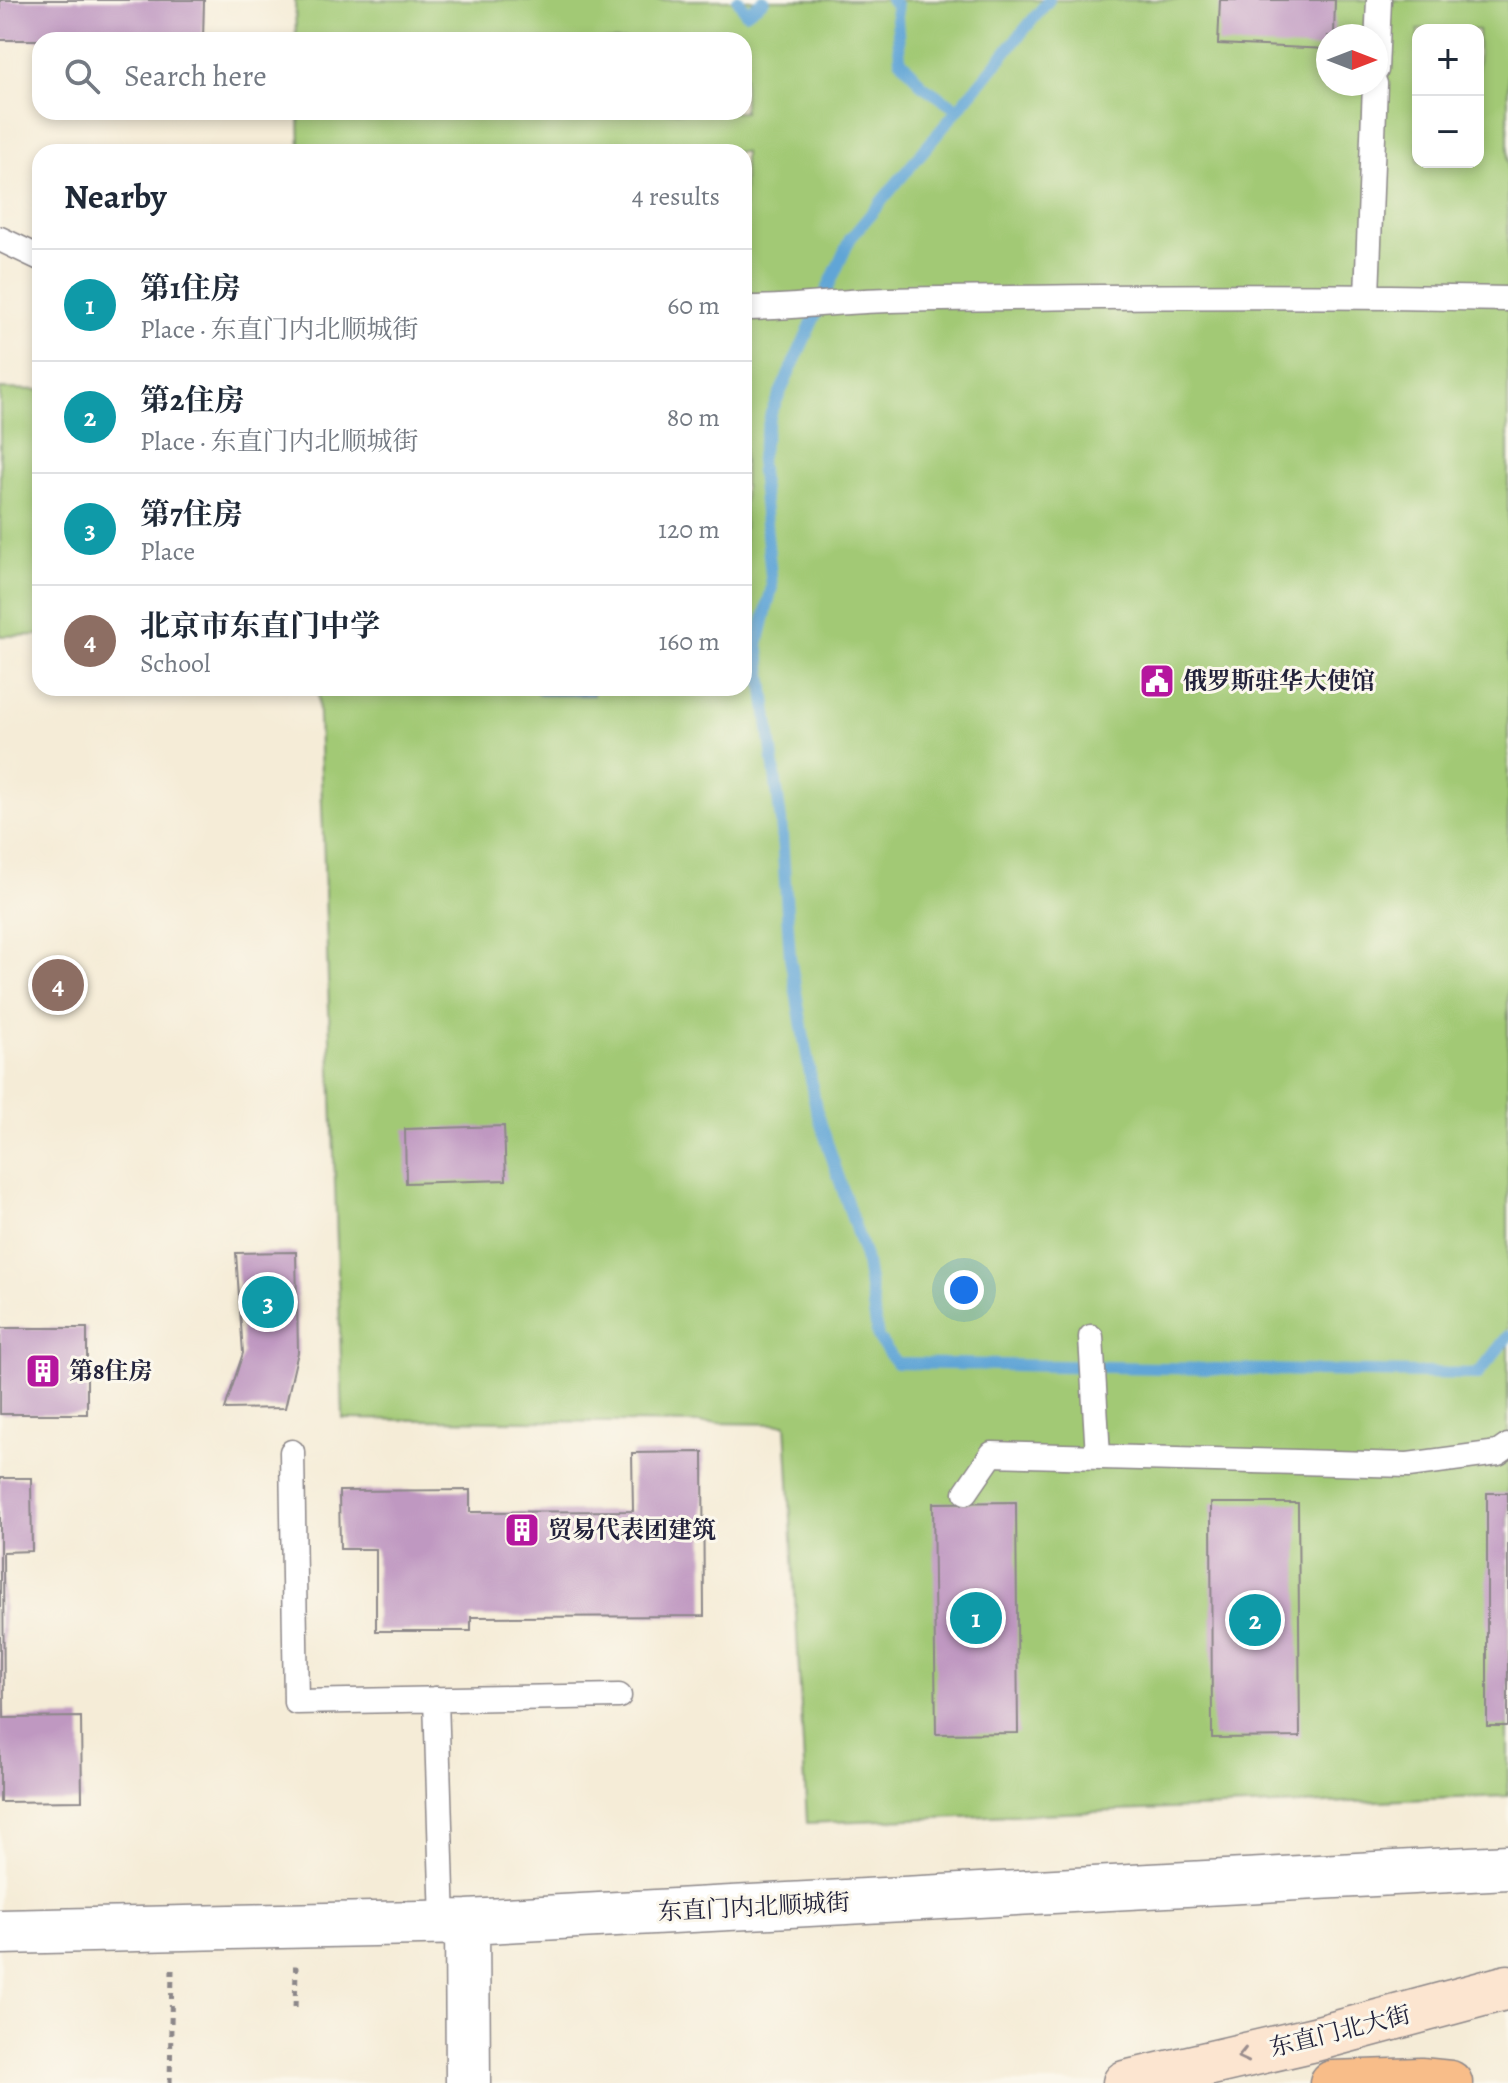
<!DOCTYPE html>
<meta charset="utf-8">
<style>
body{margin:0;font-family:Alegreya,"Noto Serif SC",serif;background:#f2f2f3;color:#1f2937}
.controls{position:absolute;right:24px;top:24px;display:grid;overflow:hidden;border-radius:16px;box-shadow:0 4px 12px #0003}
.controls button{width:72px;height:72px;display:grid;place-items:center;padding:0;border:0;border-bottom:2px solid #e0e1e3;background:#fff;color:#1f2937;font:40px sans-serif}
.compass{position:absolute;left:1316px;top:24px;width:72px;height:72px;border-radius:50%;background:#fff;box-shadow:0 4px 12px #0003;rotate:90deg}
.you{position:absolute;left:964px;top:1290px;width:28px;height:28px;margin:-20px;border:6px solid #fff;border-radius:50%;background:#1a73e8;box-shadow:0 0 0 12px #1a73e833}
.badge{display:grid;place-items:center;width:52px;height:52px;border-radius:50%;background:#b5179e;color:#fff;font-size:26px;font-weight:700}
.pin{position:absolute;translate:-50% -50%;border:4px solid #fff;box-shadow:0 2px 8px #0006}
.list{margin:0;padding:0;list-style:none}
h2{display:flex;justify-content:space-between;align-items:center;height:104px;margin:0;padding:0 32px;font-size:34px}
h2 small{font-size:26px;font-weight:400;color:#747a83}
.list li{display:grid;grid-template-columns:52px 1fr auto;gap:24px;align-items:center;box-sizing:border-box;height:112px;padding:0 32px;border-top:2px solid #e0e1e3}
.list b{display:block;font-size:30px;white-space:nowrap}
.list p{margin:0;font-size:26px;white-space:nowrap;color:#747a83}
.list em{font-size:26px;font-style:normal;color:#747a83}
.icon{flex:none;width:44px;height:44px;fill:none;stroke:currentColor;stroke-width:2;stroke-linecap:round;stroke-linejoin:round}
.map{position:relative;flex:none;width:1508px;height:2083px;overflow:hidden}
.search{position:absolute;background:#fff;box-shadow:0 4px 12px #0003;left:32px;top:32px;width:720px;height:88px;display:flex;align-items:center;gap:20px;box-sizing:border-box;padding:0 28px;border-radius:24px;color:#747a83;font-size:30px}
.panel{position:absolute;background:#fff;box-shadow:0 4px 12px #0003;left:32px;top:144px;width:720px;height:552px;border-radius:24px}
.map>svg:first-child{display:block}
.green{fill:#a2c974;stroke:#627658;stroke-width:2;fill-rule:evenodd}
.water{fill:#61a5d6;stroke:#426488;stroke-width:2}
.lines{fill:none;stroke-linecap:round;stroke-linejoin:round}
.stream{stroke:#61a5d6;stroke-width:12}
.building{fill:#bf98c1}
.lane-casing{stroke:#8c8789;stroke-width:27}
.street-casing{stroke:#8c8789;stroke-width:47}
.secondary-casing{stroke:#8c8789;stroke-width:47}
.highway-casing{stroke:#8c8789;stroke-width:47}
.path{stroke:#8c8789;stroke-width:5;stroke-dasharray:6 6;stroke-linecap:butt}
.lane{stroke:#fff;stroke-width:24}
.street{stroke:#fff;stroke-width:44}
.secondary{stroke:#fce5d0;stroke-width:44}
.highway{stroke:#f8bd89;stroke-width:44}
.oneway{stroke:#9a8d8d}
.labels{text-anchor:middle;stroke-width:6;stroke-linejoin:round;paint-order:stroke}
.poi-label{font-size:24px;font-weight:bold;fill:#22223b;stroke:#fbf7ec;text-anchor:start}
.street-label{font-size:24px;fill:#22223b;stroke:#fbf7ec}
</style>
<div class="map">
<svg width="1508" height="2083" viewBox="0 0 1508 2083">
<rect width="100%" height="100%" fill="#fbf7ec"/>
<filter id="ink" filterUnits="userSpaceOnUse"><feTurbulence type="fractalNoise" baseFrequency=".0125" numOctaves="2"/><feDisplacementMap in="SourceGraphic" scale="16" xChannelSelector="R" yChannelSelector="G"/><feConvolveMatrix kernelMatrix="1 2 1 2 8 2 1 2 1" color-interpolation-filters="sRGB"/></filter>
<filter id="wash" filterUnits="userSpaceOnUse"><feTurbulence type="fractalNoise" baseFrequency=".006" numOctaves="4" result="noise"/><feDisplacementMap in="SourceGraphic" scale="32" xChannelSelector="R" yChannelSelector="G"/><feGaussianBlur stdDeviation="1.8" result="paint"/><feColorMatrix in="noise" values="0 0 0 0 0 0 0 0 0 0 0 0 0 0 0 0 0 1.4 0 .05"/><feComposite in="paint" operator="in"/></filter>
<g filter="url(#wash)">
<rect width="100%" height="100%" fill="#f5ecd7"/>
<path class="green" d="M295 0H1508V1796L807 1823 786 1424 343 1419 318 688H744V152H300L299 112H744V40H296ZM1418 30H1478V162H1418ZM1328 36H1376V84H1328Z
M0 389 40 390V635L0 636Z"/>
<path class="water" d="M533 688H593V695H540Z"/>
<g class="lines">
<path class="stream" d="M738 0 746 13 764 0
M891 0 896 5 900 59 923 86 958 109
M1049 0 850 239 771 413 760 460 772 587 758 644 781 821 790 957 816 1109 865 1257 878 1338 896 1363 1478 1374 1508 1336"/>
</g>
<g id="blocks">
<path class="building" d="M0 0H204L203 40H0Z
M1220 0H1335L1334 36H1328V49L1218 44Z
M504 1126 506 1180 406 1183 405 1129Z
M296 1252 298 1352 285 1408 225 1409 243 1353 236 1253Z
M0 1328H87V1414H0Z
M703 1452 704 1616 471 1617V1631H376V1549H340L339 1491 470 1490V1512L633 1511 632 1453Z
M0 1478H31L32 1551 3 1552 4 1718 81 1717 82 1801 0 1802Z
M1487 1493H1508V1726H1487Z
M1016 1502 1018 1733 936 1734 933 1503Z
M1211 1503H1298L1300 1737 1212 1738Z"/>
</g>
</g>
<g filter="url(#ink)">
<use href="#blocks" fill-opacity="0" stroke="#8c8789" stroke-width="2"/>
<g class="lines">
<defs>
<path id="lane" d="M1376 70 1379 0
M0 239 40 258
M1367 296 1375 84
M744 308C793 308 841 301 889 300 1095 296 1302 294 1508 299
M1091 1337 1098 1456
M292 1452 296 1702 619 1696
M966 1492 992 1454 1408 1465 1498 1453 1508 1446
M436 1699 443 1922"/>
<path id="street" d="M467 1922 468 2083
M0 1932 467 1922 1508 1867"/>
<path id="secondary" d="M1125 2083 1315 2039 1508 1987"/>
<path id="highway" d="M1332 2083 1421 2080 1450 2083"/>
</defs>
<use href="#lane" class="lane-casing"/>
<use href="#street" class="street-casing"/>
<use href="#secondary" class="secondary-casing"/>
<use href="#highway" class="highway-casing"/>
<path class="path" d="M293 1968H296L295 2010
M170 2083 172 1970"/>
<use href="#lane" class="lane"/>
<use href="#street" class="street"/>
<use href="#secondary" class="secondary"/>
<use href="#highway" class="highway"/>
</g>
<defs><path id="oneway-chevron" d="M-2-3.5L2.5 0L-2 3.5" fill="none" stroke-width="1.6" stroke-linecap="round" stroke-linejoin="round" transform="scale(2)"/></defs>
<use class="oneway" href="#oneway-chevron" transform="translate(1243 2056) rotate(167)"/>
</g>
<defs>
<symbol id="civic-square" viewBox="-11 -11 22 22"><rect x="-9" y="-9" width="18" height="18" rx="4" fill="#b5179e" stroke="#fbf7ec"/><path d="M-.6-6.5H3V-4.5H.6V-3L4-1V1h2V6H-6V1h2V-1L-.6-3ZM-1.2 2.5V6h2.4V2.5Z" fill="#fff"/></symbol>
<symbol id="building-square" viewBox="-11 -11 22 22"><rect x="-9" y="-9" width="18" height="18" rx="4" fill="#b5179e" stroke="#fbf7ec"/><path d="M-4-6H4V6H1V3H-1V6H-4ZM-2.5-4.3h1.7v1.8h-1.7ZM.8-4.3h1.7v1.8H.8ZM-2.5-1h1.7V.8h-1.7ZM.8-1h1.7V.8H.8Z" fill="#fff"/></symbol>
</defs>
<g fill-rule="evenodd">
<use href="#civic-square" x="1137" y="661" width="40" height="40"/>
<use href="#building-square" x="23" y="1351" width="40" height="40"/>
<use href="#building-square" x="502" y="1510" width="40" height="40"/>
</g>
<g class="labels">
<g class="poi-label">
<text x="1183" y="689">俄罗斯驻华大使馆</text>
<text x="69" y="1379">第8住房</text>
<text x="548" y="1538">贸易代表团建筑</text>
</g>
<g class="street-label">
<text transform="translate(754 1907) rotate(-3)" y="8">东直门内北顺城街</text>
<text transform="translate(1340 2031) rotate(-14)" y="8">东直门北大街</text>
</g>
</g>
</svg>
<div class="controls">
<button>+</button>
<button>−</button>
</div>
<svg class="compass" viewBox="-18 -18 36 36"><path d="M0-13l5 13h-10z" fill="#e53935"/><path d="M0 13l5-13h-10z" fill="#747a83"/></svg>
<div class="you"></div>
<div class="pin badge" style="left:976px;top:1618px;background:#0f9aa8">1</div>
<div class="pin badge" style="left:1255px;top:1620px;background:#0f9aa8">2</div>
<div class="pin badge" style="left:268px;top:1302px;background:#0f9aa8">3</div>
<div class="pin badge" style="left:58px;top:985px;background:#8d6e63">4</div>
<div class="search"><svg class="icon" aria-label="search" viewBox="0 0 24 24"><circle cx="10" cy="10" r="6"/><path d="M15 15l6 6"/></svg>Search here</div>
<section class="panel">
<h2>Nearby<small>4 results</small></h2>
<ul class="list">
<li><span class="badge" style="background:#0f9aa8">1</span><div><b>第1住房</b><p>Place · 东直门内北顺城街</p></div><em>60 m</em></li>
<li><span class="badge" style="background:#0f9aa8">2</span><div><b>第2住房</b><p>Place · 东直门内北顺城街</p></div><em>80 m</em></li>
<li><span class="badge" style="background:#0f9aa8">3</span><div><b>第7住房</b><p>Place</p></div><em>120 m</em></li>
<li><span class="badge" style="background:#8d6e63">4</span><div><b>北京市东直门中学</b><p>School</p></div><em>160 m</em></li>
</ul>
</section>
</div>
